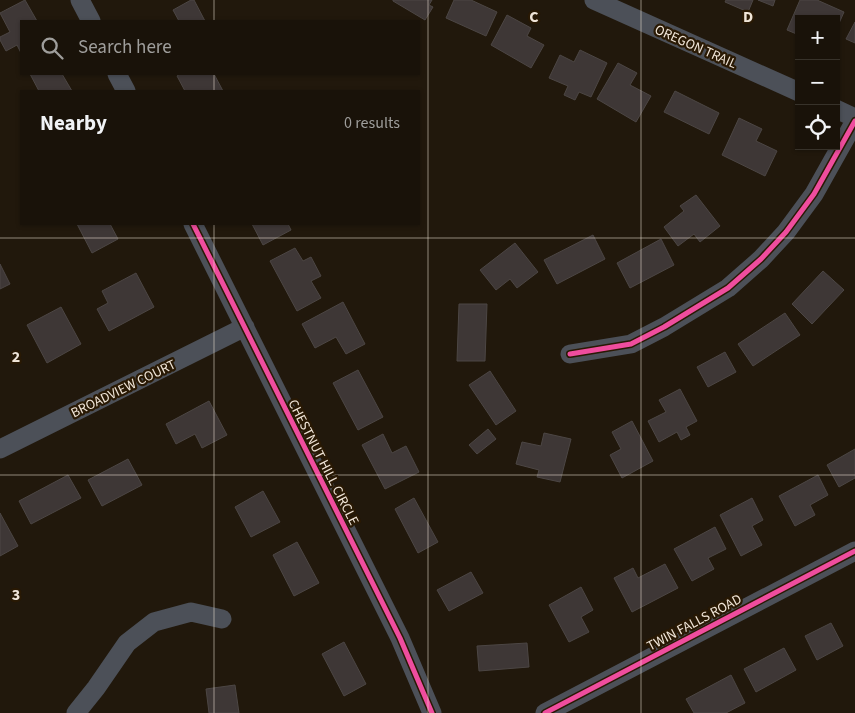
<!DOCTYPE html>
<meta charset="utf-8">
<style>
body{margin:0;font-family:"Source Sans 3",sans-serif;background:#262017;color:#f1f3f6}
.controls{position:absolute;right:15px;top:15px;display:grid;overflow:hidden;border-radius:0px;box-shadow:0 1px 4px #0004}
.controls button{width:45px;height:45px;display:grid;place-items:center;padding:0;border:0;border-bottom:1px solid #37322a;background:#191209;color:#f1f3f6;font:25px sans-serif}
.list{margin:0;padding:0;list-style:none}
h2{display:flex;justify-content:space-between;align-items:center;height:65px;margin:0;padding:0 20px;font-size:21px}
h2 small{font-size:16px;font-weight:400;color:#9f9e9c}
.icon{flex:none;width:28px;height:28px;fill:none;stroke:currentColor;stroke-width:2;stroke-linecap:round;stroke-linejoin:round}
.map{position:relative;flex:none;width:855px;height:713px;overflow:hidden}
.search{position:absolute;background:#191209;box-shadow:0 1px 4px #0004;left:20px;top:20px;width:400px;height:55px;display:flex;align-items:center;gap:12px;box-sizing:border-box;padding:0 18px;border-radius:0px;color:#9f9e9c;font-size:19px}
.panel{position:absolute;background:#191209;box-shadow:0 1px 4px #0004;left:20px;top:90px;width:400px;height:135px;border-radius:0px}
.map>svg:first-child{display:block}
.building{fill:#3e3736;stroke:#4c4644}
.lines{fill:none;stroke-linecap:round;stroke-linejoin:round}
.minor{stroke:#4c5058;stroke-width:19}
.cycleway-casing{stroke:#291904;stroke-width:8}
.cycleway{stroke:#ef4d9e;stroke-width:5}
.grid{fill:none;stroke:#f0e5d8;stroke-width:1;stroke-opacity:0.55}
.labels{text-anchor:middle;stroke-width:4.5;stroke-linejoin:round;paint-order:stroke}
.street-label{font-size:14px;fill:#f0e5d8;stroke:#291904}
.grid-label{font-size:16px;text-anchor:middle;font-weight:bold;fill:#f0e5d8;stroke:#291904;stroke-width:4.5;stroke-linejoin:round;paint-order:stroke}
</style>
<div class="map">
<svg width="855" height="713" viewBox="0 0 855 713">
<rect width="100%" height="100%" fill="#21180c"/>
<path class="building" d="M25 0 37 21H21V53L17 45 6 51 0 40V37L10 32 0 13Z
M191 0H194L205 21H179L173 10Z
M393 0H432L429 5 433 7 425 20 393 1Z
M454 0H471L497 12 486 36 446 18Z
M726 0H753L748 12 725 2Z
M758 0H775L773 6Z
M800 0H817L844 12 836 30V19H799V35L787 30Z
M507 15 531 28 527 36 544 45 531 68 491 45Z
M855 22V43L846 39Z
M580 50 607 63 591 97 579 92 575 100 564 95 568 86 549 78 560 55 574 62Z
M618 63 637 73 630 85 651 96 636 122 597 99Z
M30 74H62L72 91H39Z
M180 74H214L223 91H185L177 76Z
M675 91 719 113 709 134 664 112Z
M739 118 762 129 756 141 777 151 765 176 722 155Z
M696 195 720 226 700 242 694 234 678 246 664 227 684 211 680 206Z
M77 224H110L118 239 92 253Z
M252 224H288L291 230 263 245Z
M593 235 605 259 557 284 544 260Z
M661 239 674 265 630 288 617 263Z
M515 243 538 272 517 288 510 279 496 290 480 270Z
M295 248 303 261 311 257 321 276 311 281 321 298 297 311 270 261Z
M0 264 10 284 0 289Z
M823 271 844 290 812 324 792 304Z
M136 273 154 307 109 331 97 309 108 303 102 291Z
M343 302 365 344 346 354 336 337 315 348 302 324Z
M459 304H487L485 361H457Z
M61 307 81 344 47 363 27 325Z
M785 313 800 335 753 366 738 344Z
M725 352 736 372 708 387 697 367Z
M358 370 383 417 358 430 333 383Z
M490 371 516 411 496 425 469 385Z
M680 389 697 421 686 427 690 435 681 440 677 432 659 442 648 421 666 412 659 400Z
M209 401 227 435 202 448 195 434 176 444 166 424Z
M632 421 653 461 622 478 610 455 621 449 612 432Z
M488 429 496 439 477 454 469 445Z
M544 433 571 439 560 482 537 477 539 470 516 464 522 442 541 446Z
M383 434 392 453 406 446 419 472 385 489 362 445Z
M855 449V478L839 487 827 465Z
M128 459 142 485 102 506 88 480Z
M68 475 81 498 31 524 19 501Z
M818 475 828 495 810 505 815 515 795 526 779 496Z
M263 491 280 522 251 537 235 507Z
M414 498 438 542 418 553 395 509Z
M752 498 763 520 752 526 762 545 741 556 720 515Z
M0 513 18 546 0 556Z
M715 527 726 549 708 558 714 569 692 581 674 549Z
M297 542 319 583 294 596 273 555Z
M665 564 678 588 632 612 614 578 633 568 638 578Z
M471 572 483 593 449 611 437 590Z
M581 587 593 610 581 617 589 632 569 642 549 605Z
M831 623 843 646 817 660 805 636Z
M344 642 366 684 344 696 322 654Z
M527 643 529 667 479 671 477 646Z
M784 648 796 670 756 692 744 669Z
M731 675 745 703 726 713H694L686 699Z
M235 685 239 713H209L206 689Z"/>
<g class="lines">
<path class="minor" d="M80 0 91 21
M594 0 799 92
M117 74 126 91
M836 109 855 118
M193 224 400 638 432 713
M570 354 631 344 664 327 728 288 761 259 786 232 814 194 855 121
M0 449 245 327
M76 713 96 688 127 643 154 622 191 612 222 619
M545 713 855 551"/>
<defs>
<path id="cycleway" d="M193 224 400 638 432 713
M570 354 631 344 664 327 728 288 761 259 786 232 814 194 855 121
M545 713 855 551"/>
</defs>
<use href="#cycleway" class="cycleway-casing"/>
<use href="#cycleway" class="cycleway"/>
</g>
<path class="grid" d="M214 0V21M428 0V713M641 0V713M214 74V91M214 224V713M0 238H855M0 475H855"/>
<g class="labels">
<g class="street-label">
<text transform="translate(696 46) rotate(24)" y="5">OREGON TRAIL</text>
<text transform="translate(123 388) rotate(-26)" y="5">BROADVIEW COURT</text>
<text transform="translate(324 462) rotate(63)" y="5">CHESTNUT HILL CIRCLE</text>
<text transform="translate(694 622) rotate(-28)" y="5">TWIN FALLS ROAD</text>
</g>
</g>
<g class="grid-label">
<text x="534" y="22">C</text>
<text x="748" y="22">D</text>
<text x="16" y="362">2</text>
<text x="16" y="600">3</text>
</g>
</svg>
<div class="controls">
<button>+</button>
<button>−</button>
<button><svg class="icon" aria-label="locate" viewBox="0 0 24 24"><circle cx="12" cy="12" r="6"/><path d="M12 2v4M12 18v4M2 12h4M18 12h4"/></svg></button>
</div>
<div class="search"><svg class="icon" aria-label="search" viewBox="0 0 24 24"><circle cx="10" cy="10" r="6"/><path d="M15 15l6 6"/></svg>Search here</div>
<section class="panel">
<h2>Nearby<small>0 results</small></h2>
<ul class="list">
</ul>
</section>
</div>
